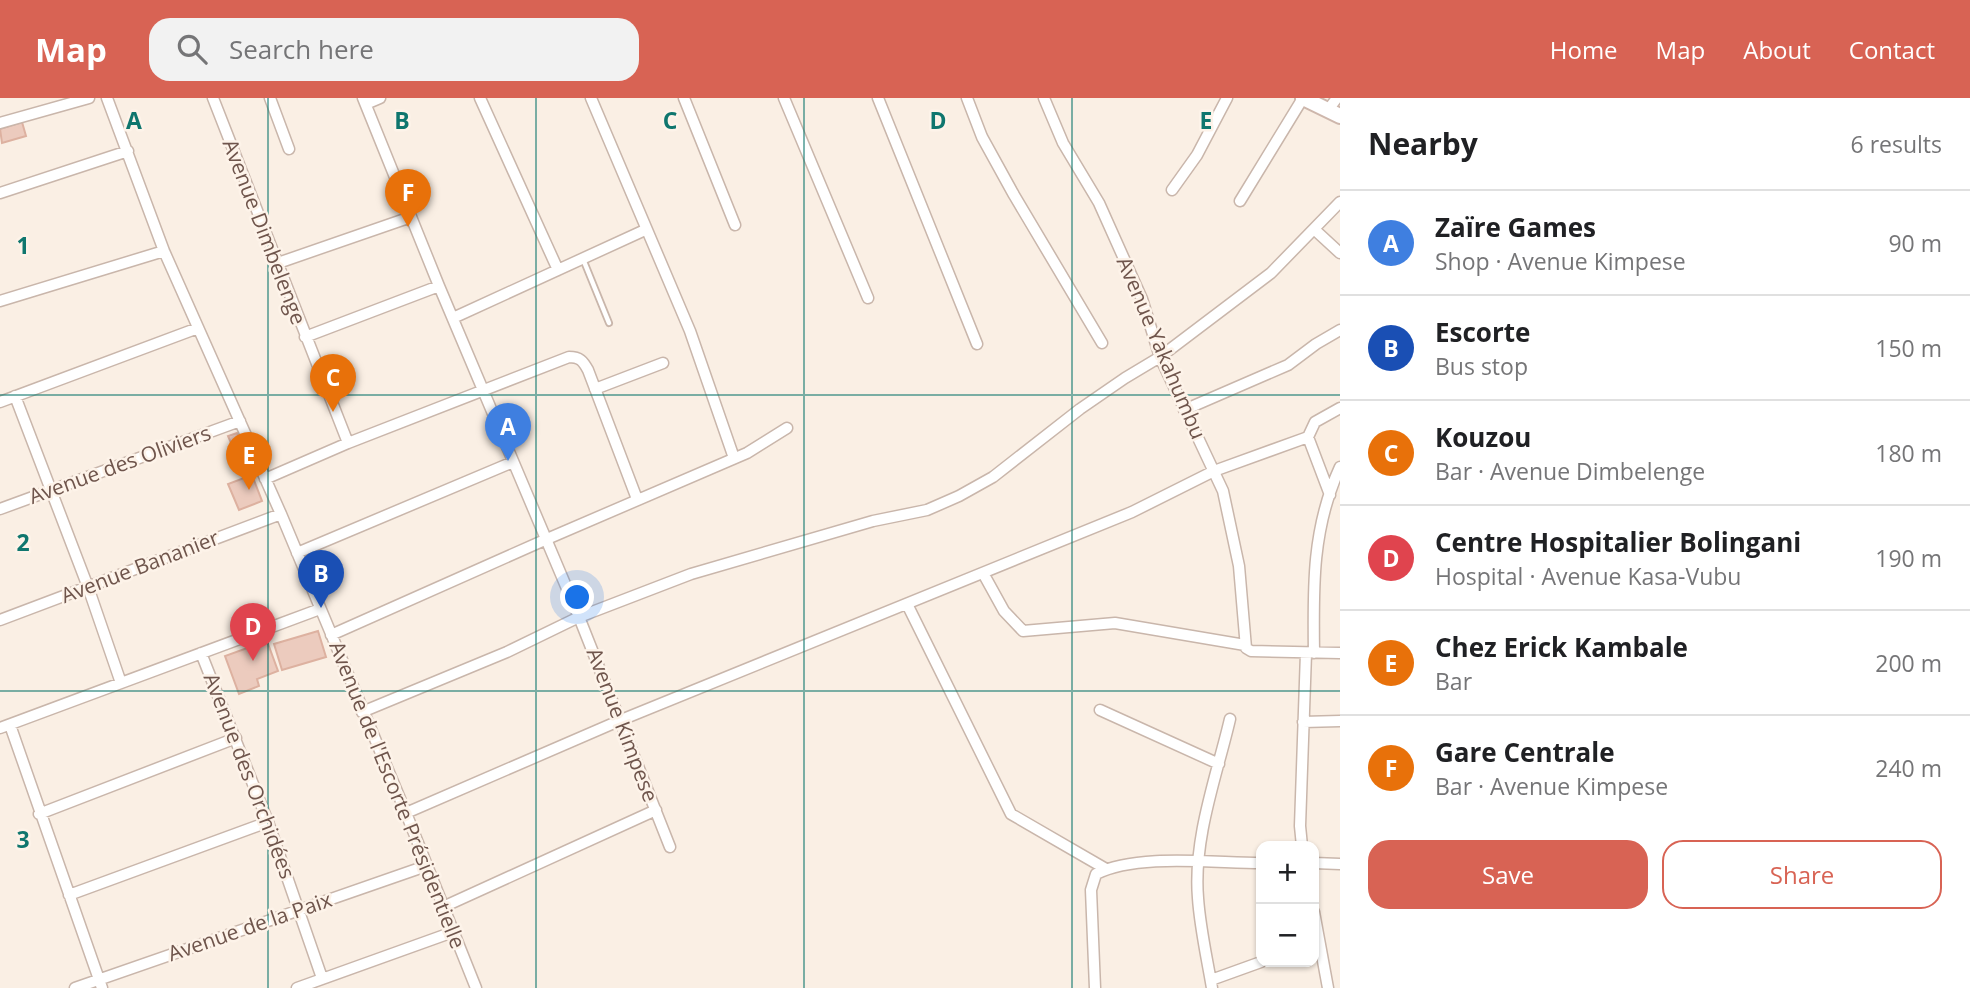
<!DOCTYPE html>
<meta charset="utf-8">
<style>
body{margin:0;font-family:"Open Sans",sans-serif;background:#f2f2f2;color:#202124}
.controls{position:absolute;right:21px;bottom:21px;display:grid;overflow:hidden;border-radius:14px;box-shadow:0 2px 5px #0004}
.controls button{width:63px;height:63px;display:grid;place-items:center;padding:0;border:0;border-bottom:2px solid #e0e0e0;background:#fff;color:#202124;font:35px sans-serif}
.you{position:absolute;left:578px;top:500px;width:24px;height:24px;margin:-18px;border:5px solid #fff;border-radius:50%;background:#1a73e8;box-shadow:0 0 0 10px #1a73e833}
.badge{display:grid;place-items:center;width:46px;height:46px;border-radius:50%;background:#d86354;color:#fff;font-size:23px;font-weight:700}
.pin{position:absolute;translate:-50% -58px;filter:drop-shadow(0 2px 4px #0008)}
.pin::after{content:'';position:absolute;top:37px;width:24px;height:21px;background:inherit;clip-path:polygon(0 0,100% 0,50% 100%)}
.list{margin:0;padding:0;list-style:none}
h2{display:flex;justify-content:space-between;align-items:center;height:91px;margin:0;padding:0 28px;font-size:30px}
h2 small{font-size:23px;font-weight:400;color:#757577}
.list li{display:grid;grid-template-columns:46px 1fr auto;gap:21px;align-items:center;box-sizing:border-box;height:105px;padding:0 28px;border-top:2px solid #e0e0e0}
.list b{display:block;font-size:26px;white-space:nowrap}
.list p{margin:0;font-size:23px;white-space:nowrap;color:#757577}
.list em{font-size:23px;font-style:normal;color:#757577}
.actions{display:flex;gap:14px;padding:21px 28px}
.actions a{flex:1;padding:16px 0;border:2px solid #d86354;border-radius:21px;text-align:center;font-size:24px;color:#d86354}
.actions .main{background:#d86354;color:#fff}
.icon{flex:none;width:38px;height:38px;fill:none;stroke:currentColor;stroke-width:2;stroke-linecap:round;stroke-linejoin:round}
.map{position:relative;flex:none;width:1340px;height:890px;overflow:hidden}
header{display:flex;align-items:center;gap:42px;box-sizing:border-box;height:98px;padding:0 35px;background:#d86354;color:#fff}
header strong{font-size:33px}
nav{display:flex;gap:38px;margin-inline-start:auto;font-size:24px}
.search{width:490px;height:63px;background:#f2f2f2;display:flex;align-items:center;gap:18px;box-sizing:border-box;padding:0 24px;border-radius:21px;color:#757577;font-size:26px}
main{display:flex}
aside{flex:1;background:#fff}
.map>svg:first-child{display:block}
.building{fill:#eccbbe;stroke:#ddb1a0;stroke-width:2}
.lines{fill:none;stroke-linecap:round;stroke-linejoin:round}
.service-casing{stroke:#c9b6ab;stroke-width:8}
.minor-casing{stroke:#c9b6ab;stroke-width:13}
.secondary-casing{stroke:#ceb7ac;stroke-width:18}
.service{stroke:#fff;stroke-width:4.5}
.minor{stroke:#fff;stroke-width:10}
.secondary{stroke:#fff;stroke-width:14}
.grid{fill:none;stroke:#0f766e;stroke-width:2;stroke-opacity:0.55}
.labels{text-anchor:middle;stroke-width:5;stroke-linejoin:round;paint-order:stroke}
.street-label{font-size:21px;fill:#6f554c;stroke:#fdf3e9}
.grid-label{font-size:23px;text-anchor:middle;font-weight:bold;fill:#0f766e;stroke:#fdf3e9;stroke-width:5;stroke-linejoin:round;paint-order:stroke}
</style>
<header>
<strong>Map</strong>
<div class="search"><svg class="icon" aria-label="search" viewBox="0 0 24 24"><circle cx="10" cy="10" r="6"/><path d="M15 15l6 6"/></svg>Search here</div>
<nav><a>Home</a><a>Map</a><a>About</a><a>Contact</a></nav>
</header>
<main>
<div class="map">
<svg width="1340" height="890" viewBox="0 0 1340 890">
<rect width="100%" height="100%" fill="#faefe4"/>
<path class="building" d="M22 24 26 38 2 45 0 31Z
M237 335 240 341 231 345 228 338Z
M252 377 262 403 239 412 228 386Z
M318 533 326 559 282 572 274 546Z
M267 543 278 573 257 581 259 588 239 596 225 558Z"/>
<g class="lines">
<defs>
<path id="service" d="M583 161 609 225"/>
<path id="minor" d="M107 0 164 153 281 416 406 715 476 890
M213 0 348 345
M270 0 289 51
M363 0 439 188 579 519 670 749
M480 0 558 172
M591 0 690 233 734 360
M684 0 735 127
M784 0 868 200
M878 0 977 246
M967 0 982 39 1014 97 1102 245
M1044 0 1063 45 1099 105 1142 201 1160 259 1223 393 1239 468 1246 550 1251 553 1340 555
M366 6 380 0
M1328 12 1337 0
M0 25 89 0
M1172 92 1197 57 1227 0
M0 95 128 53
M1240 103 1303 0
M1315 132 1340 155
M278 165 411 119
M0 203 164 153
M453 220 645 132
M305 239 439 188
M595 291 663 265
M15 298 88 489 121 585
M0 304 198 230
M1184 312 1288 267 1316 246 1340 232
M265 381 348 345 569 259C580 259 583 263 588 272L637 401
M1330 397 1308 339 1315 324 1340 310
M0 411 240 323
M297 455 513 364
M983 475 1004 513 1023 533 1115 525 1245 547
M907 506 1011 716 1106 771
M0 522 281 416
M331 537 547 441 747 355 787 330
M201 555 268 724 322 880
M1314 555C1313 489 1312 430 1340 369
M1100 612 1219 666
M362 614 507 554 579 519 691 476 873 423 927 412 959 398 993 379 1080 311 1125 280 1160 259 1271 175 1340 104
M1303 624 1340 623
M10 627 102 890
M0 630 320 511
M406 715 621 622 1132 414 1214 373 1308 339
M39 716 236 640
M1302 748 1300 728 1306 555
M1314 765 1340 766
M69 797 268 724
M443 809 656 712
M1314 814 1328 890
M1211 882 1261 864
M75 890 426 768
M297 890 453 834
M1095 890 1091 792 1096 776C1137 755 1214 765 1261 765
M1212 890C1207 860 1200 830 1198 800 1193 740 1217 677 1230 621"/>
<path id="secondary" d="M1303 0 1340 18"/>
</defs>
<use href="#service" class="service-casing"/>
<use href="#minor" class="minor-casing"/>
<use href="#secondary" class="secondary-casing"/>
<use href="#service" class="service"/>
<use href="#minor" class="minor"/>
<use href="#secondary" class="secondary"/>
</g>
<path class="grid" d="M268 0V890M536 0V890M804 0V890M1072 0V890M0 297H1340M0 593H1340"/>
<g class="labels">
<g class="street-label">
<text transform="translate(264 134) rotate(69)" y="7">Avenue Dimbelenge</text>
<text transform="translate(1161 250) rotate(67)" y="7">Avenue Yakahumbu</text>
<text transform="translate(120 367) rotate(-20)" y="7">Avenue des Oliviers</text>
<text transform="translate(140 469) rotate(-21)" y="7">Avenue Bananier</text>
<text transform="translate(622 627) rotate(69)" y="7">Avenue Kimpese</text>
<text transform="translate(249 678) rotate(69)" y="7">Avenue des Orchidées</text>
<text transform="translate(397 697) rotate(68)" y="7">Avenue de l'Escorte Présidentielle</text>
<text transform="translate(250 829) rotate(-19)" y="7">Avenue de la Paix</text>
</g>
</g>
<g class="grid-label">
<text x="134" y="31">A</text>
<text x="402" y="31">B</text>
<text x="670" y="31">C</text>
<text x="938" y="31">D</text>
<text x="1206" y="31">E</text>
<text x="23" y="156">1</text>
<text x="23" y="453">2</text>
<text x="23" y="750">3</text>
</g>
</svg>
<div class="controls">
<button>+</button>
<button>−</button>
</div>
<div class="you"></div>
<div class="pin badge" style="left:508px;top:363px;background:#3f7fe0">A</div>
<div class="pin badge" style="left:321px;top:510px;background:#1a4fb4">B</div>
<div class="pin badge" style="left:333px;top:314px;background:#e8710a">C</div>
<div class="pin badge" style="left:253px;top:563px;background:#e0444e">D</div>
<div class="pin badge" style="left:249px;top:392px;background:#e8710a">E</div>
<div class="pin badge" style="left:408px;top:129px;background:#e8710a">F</div>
</div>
<aside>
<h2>Nearby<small>6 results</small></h2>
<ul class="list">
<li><span class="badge" style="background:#3f7fe0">A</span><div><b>Zaïre Games</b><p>Shop · Avenue Kimpese</p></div><em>90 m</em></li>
<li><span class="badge" style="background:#1a4fb4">B</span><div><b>Escorte</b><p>Bus stop</p></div><em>150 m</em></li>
<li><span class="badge" style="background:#e8710a">C</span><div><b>Kouzou</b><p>Bar · Avenue Dimbelenge</p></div><em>180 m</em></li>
<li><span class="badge" style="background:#e0444e">D</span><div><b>Centre Hospitalier Bolingani</b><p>Hospital · Avenue Kasa-Vubu</p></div><em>190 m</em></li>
<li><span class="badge" style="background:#e8710a">E</span><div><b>Chez Erick Kambale</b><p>Bar</p></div><em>200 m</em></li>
<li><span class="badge" style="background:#e8710a">F</span><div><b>Gare Centrale</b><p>Bar · Avenue Kimpese</p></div><em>240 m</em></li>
</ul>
<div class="actions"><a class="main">Save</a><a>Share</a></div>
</aside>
</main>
